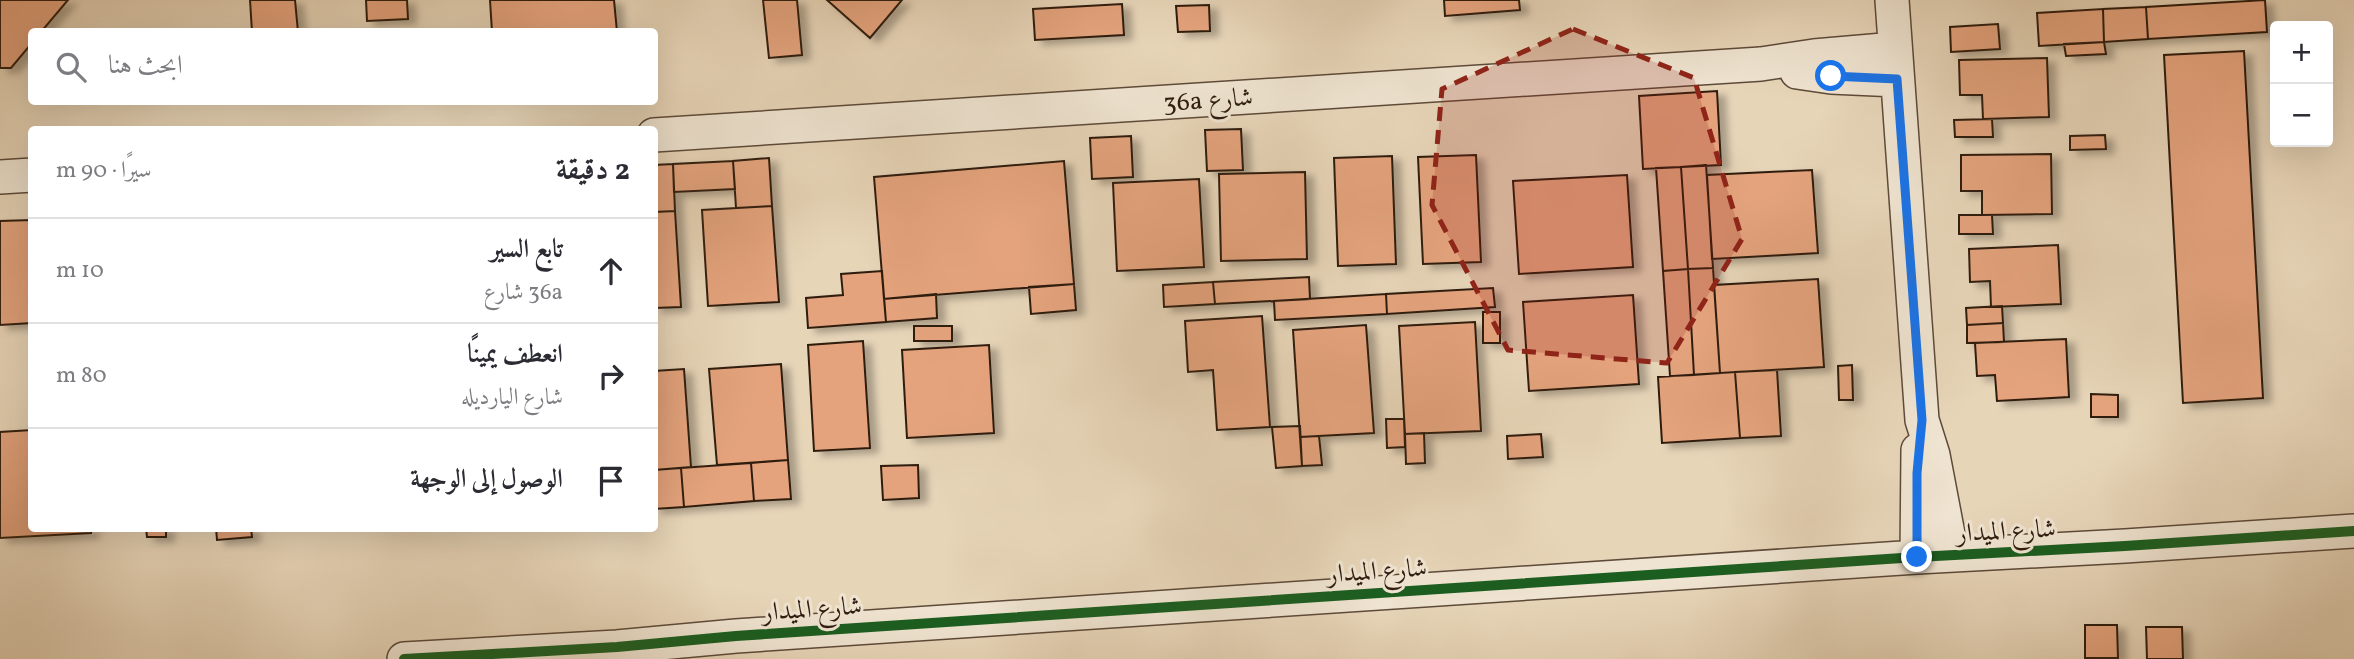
<!DOCTYPE html>
<html lang="ar">
<meta charset="utf-8">
<style>
body{margin:0;font-family:Vollkorn,Amiri,serif;background:#f2f2f3;color:#2b2b33;direction:rtl}
.controls{position:absolute;right:21px;top:21px;display:grid;overflow:hidden;border-radius:7px;box-shadow:0 7px 28px #0002}
.controls button{width:63px;height:63px;display:grid;place-items:center;padding:0;border:0;border-bottom:2px solid #e1e1e2;background:#fff;color:#2b2b33;font:35px sans-serif}
.stop{position:absolute;width:21px;height:21px;margin:-16px;border:5px solid #1a73e8;border-radius:50%;background:#fff}
.stop.end{background:#1a73e8;border-color:#fff;box-shadow:0 2px 7px #0008}
.list{margin:0;padding:0;list-style:none}
h2{display:flex;justify-content:space-between;align-items:center;height:91px;margin:0;padding:0 28px;font-size:30px}
h2 small{font-size:23px;font-weight:400;color:#7c7c81}
.list li{display:grid;grid-template-columns:46px 1fr auto;gap:21px;align-items:center;box-sizing:border-box;height:105px;padding:0 28px;border-top:2px solid #e1e1e2}
.list b{display:block;font-size:26px;white-space:nowrap}
.list p{margin:0;font-size:23px;white-space:nowrap;color:#7c7c81}
.list em{font-size:23px;font-style:normal;color:#7c7c81}
.icon{flex:none;width:38px;height:38px;fill:none;stroke:currentColor;stroke-width:2;stroke-linecap:round;stroke-linejoin:round}
.map{position:relative;flex:none;width:2354px;height:659px;overflow:hidden;direction:ltr}
.search{position:absolute;background:#fff;box-shadow:0 7px 28px #0002;left:28px;top:28px;width:630px;height:77px;display:flex;align-items:center;gap:18px;box-sizing:border-box;padding:0 24px;border-radius:7px;color:#7c7c81;font-size:26px}
.panel{position:absolute;background:#fff;box-shadow:0 7px 28px #0002;left:28px;top:126px;width:630px;height:406px;border-radius:7px;direction:rtl}
.map>svg:first-child{display:block}
.building{fill:#e4a37d;stroke:#2f1c0f;stroke-width:2;filter:url(#shadow)}
.lines{fill:none;stroke-linecap:round;stroke-linejoin:round}
.street-casing{stroke:#5d4a39;stroke-width:36}
.street{stroke:#efe4d1;stroke-width:33}
.cycleway-casing{stroke:#efe4d1;stroke-width:15}
.cycleway{stroke:#1b5e20;stroke-width:10}
.route{stroke:#1a73e8;stroke-width:9}
.marked{fill:#8f2418;fill-opacity:0.2;stroke:#8f2418;stroke-width:5;stroke-dasharray:14 9;stroke-linejoin:round}
.labels{text-anchor:middle;stroke-width:6;stroke-linejoin:round;paint-order:stroke}
.street-label{font-size:26px;fill:#2f1c0f;stroke:#efe4d1}
</style>
<div class="map">
<svg width="2354" height="659" viewBox="0 0 2354 659">
<defs>
<filter id="shadow"><feDropShadow dx="8" dy="4.5" stdDeviation="3.5" flood-color="#0004"/></filter>
</defs>
<rect width="100%" height="100%" fill="#e7d5b8"/>
<filter id="stains"><feTurbulence type="fractalNoise" baseFrequency=".00286" numOctaves="4"/><feColorMatrix values="0 0 0 0 .2 0 0 0 0 .09 0 0 0 0 .02 0 0 0 .5 -.17"/></filter>
<radialGradient id="worn" r=".72"><stop offset=".6" stop-color="#630" stop-opacity="0"/><stop offset="1" stop-color="#630" stop-opacity=".3"/></radialGradient>
<path class="building" d="M0 0H68L41 32H32V43L11 68H0Z
M250 0H295L298 32H252Z
M366 0H407L408 19 367 21Z
M490 0H614L617 32H492Z
M763 0H797L802 55 769 58Z
M827 0H902L870 38Z
M1444 0H1519L1520 10 1445 16Z
M2265 0 2267 32 2148 39 2146 7Z
M1122 4 1124 35 1035 40 1033 9Z
M1209 5 1210 31 1178 32 1176 6Z
M2146 7 2148 39 2104 42 2103 9Z
M2103 9 2104 42 2039 46 2037 13Z
M1998 24 2000 49 1951 52 1950 27Z
M2104 42 2106 54 2066 56 2064 44Z
M2244 51 2263 398 2183 403 2164 55Z
M2047 58 2049 117 1983 119 1982 95H1960L1959 60Z
M1717 91 1721 165 1643 169 1639 96Z
M1992 119 1993 137H1955L1954 120Z
M1241 129 1243 170 1207 171 1205 130Z
M2105 135 2106 149 2070 150V136Z
M1131 136 1133 177 1092 179 1090 138Z
M2051 154 2052 214 1982 215V191H1961V155Z
M1476 155 1481 262 1423 264 1418 157Z
M1392 156 1396 264 1338 266 1334 158Z
M769 158 772 206 736 208 733 161Z
M733 161 735 189 674 192 673 164Z
M1064 161 1074 284 884 299 874 177Z
M673 164 675 211 654 212V165Z
M1706 165 1713 268 1688 269 1681 167Z
M1681 167 1688 269 1663 271 1656 168Z
M1812 170 1818 253 1712 259 1707 175Z
M1305 172 1307 259 1221 261 1219 174Z
M1627 175 1633 267 1519 274 1513 181Z
M1199 179 1204 267 1117 271 1113 183Z
M772 206 779 302 708 306 702 210Z
M675 211 681 307 654 308V212Z
M1959 215H1992L1993 234H1959Z
M32 220V323L0 325V221Z
M2058 245 2061 304 1991 307 1990 281 1970 282 1969 249Z
M1713 268 1720 373 1694 375 1688 269Z
M1688 269 1694 375 1670 376 1663 271Z
M882 271 886 322 808 328 806 298 843 295 841 274Z
M1309 277 1310 299 1215 304 1213 282Z
M1818 279 1824 367 1720 373 1714 285Z
M1213 282 1215 304 1164 307 1163 285Z
M1074 284 1076 310 1031 314 1029 287Z
M1493 288 1495 307 1387 314 1386 294Z
M936 294 937 318 886 322 884 299Z
M1386 294 1387 314 1275 320 1274 301Z
M1633 295 1639 384 1529 391 1523 302Z
M2002 306 2003 323 1967 325 1966 308Z
M1483 312H1500V343H1483Z
M1262 316 1270 427 1217 430 1213 370 1188 372 1185 321Z
M1475 322 1481 431 1405 434 1399 326Z
M2003 323 2004 342 1967 343V325Z
M1366 325 1374 433 1300 437 1293 330Z
M914 326H952V341H914Z
M2066 339 2069 397 1997 401 1995 375 1977 376 1975 343Z
M863 341 870 448 814 451 808 345Z
M989 345 994 433 907 438 902 350Z
M781 364 788 460 717 465 709 369Z
M1852 365 1853 400H1839L1838 366Z
M684 369 691 467 654 470V371Z
M1777 370 1781 436 1740 438 1735 372Z
M1735 372 1740 438 1662 443 1658 377Z
M2091 394 2118 395V417H2091Z
M1386 419H1404L1405 447 1387 448Z
M1300 426 1302 466 1276 468 1272 427Z
M32 430V528H91V533L0 538V432Z
M1424 433 1425 463 1406 464 1405 434Z
M1541 434 1543 457 1508 459 1507 436Z
M1319 436 1322 465 1302 466 1300 437Z
M788 460 791 499 754 501 751 463Z
M751 463 754 501 684 507 681 468Z
M918 465 919 498 883 500 881 466Z
M681 468 684 507 654 509V470Z
M146 528H166V537H147Z
M216 528H251L252 537 217 540Z
M2085 625H2117L2118 658H2085Z
M2146 627H2182L2183 659H2147Z"/>
<g class="lines">
<defs>
<path id="street" d="M1892 0 1922 420 1933 455 1952 555
M1797 72 1831 77 1897 80
M654 135 1761 64 1814 56 1895 49
M0 177 32 175
M1917 557 1918 450
M404 659 617 647 736 636 1917 557 2125 546 2354 531"/>
</defs>
<use href="#street" class="street-casing"/>
<use href="#street" class="street"/>
<defs>
<path id="cycleway" d="M404 659 617 647 736 636 1917 557 2125 546 2354 531"/>
</defs>
<use href="#cycleway" class="cycleway-casing"/>
<use href="#cycleway" class="cycleway"/>
</g>
<g class="lines">
<path class="route" d="M1831 76 1897 79 1922 420 1917 473V557"/>
</g>
<path class="marked" d="M1573 29 1694 78 1742 239 1667 363 1508 350 1432 205 1442 89Z"/>
<g class="labels">
<g class="street-label">
<text transform="translate(1208 99) rotate(-4)" y="9">36a شارع</text>
<text transform="translate(2006 530) rotate(-3)" y="9">شارع الميدار</text>
<text transform="translate(1377 570) rotate(-4)" y="9">شارع الميدار</text>
<text transform="translate(812 608) rotate(-4)" y="9">شارع الميدار</text>
</g>
</g>
<rect width="100%" height="100%" filter="url(#stains)"/>
<rect width="100%" height="100%" fill="url(#worn)"/>
</svg>
<div class="controls">
<button>+</button>
<button>−</button>
</div>
<div class="stop" style="left:1831px;top:76px"></div>
<div class="stop end" style="left:1917px;top:557px"></div>
<div class="search"><svg class="icon" aria-label="search" viewBox="0 0 24 24"><circle cx="10" cy="10" r="6"/><path d="M15 15l6 6"/></svg>ابحث هنا</div>
<section class="panel">
<h2>2 دقيقة<small>سيرًا · 90 m</small></h2>
<ul class="list">
<li><svg class="icon" aria-label="ahead" viewBox="0 0 24 24"><path d="M12 20V5M6 11l6-6 6 6"/></svg><div><b>تابع السير</b><p>36a شارع</p></div><em>10 m</em></li>
<li><svg class="icon" aria-label="right" viewBox="0 0 24 24"><path d="M7 20v-9h11M14 6l5 5-5 5"/></svg><div><b>انعطف يمينًا</b><p>شارع اليارديله</p></div><em>80 m</em></li>
<li><svg class="icon" aria-label="arrive" viewBox="0 0 24 24"><path d="M6 21V4h12l-3 4 3 4H6"/></svg><div><b>الوصول إلى الوجهة</b></div></li>
</ul>
</section>
</div>
